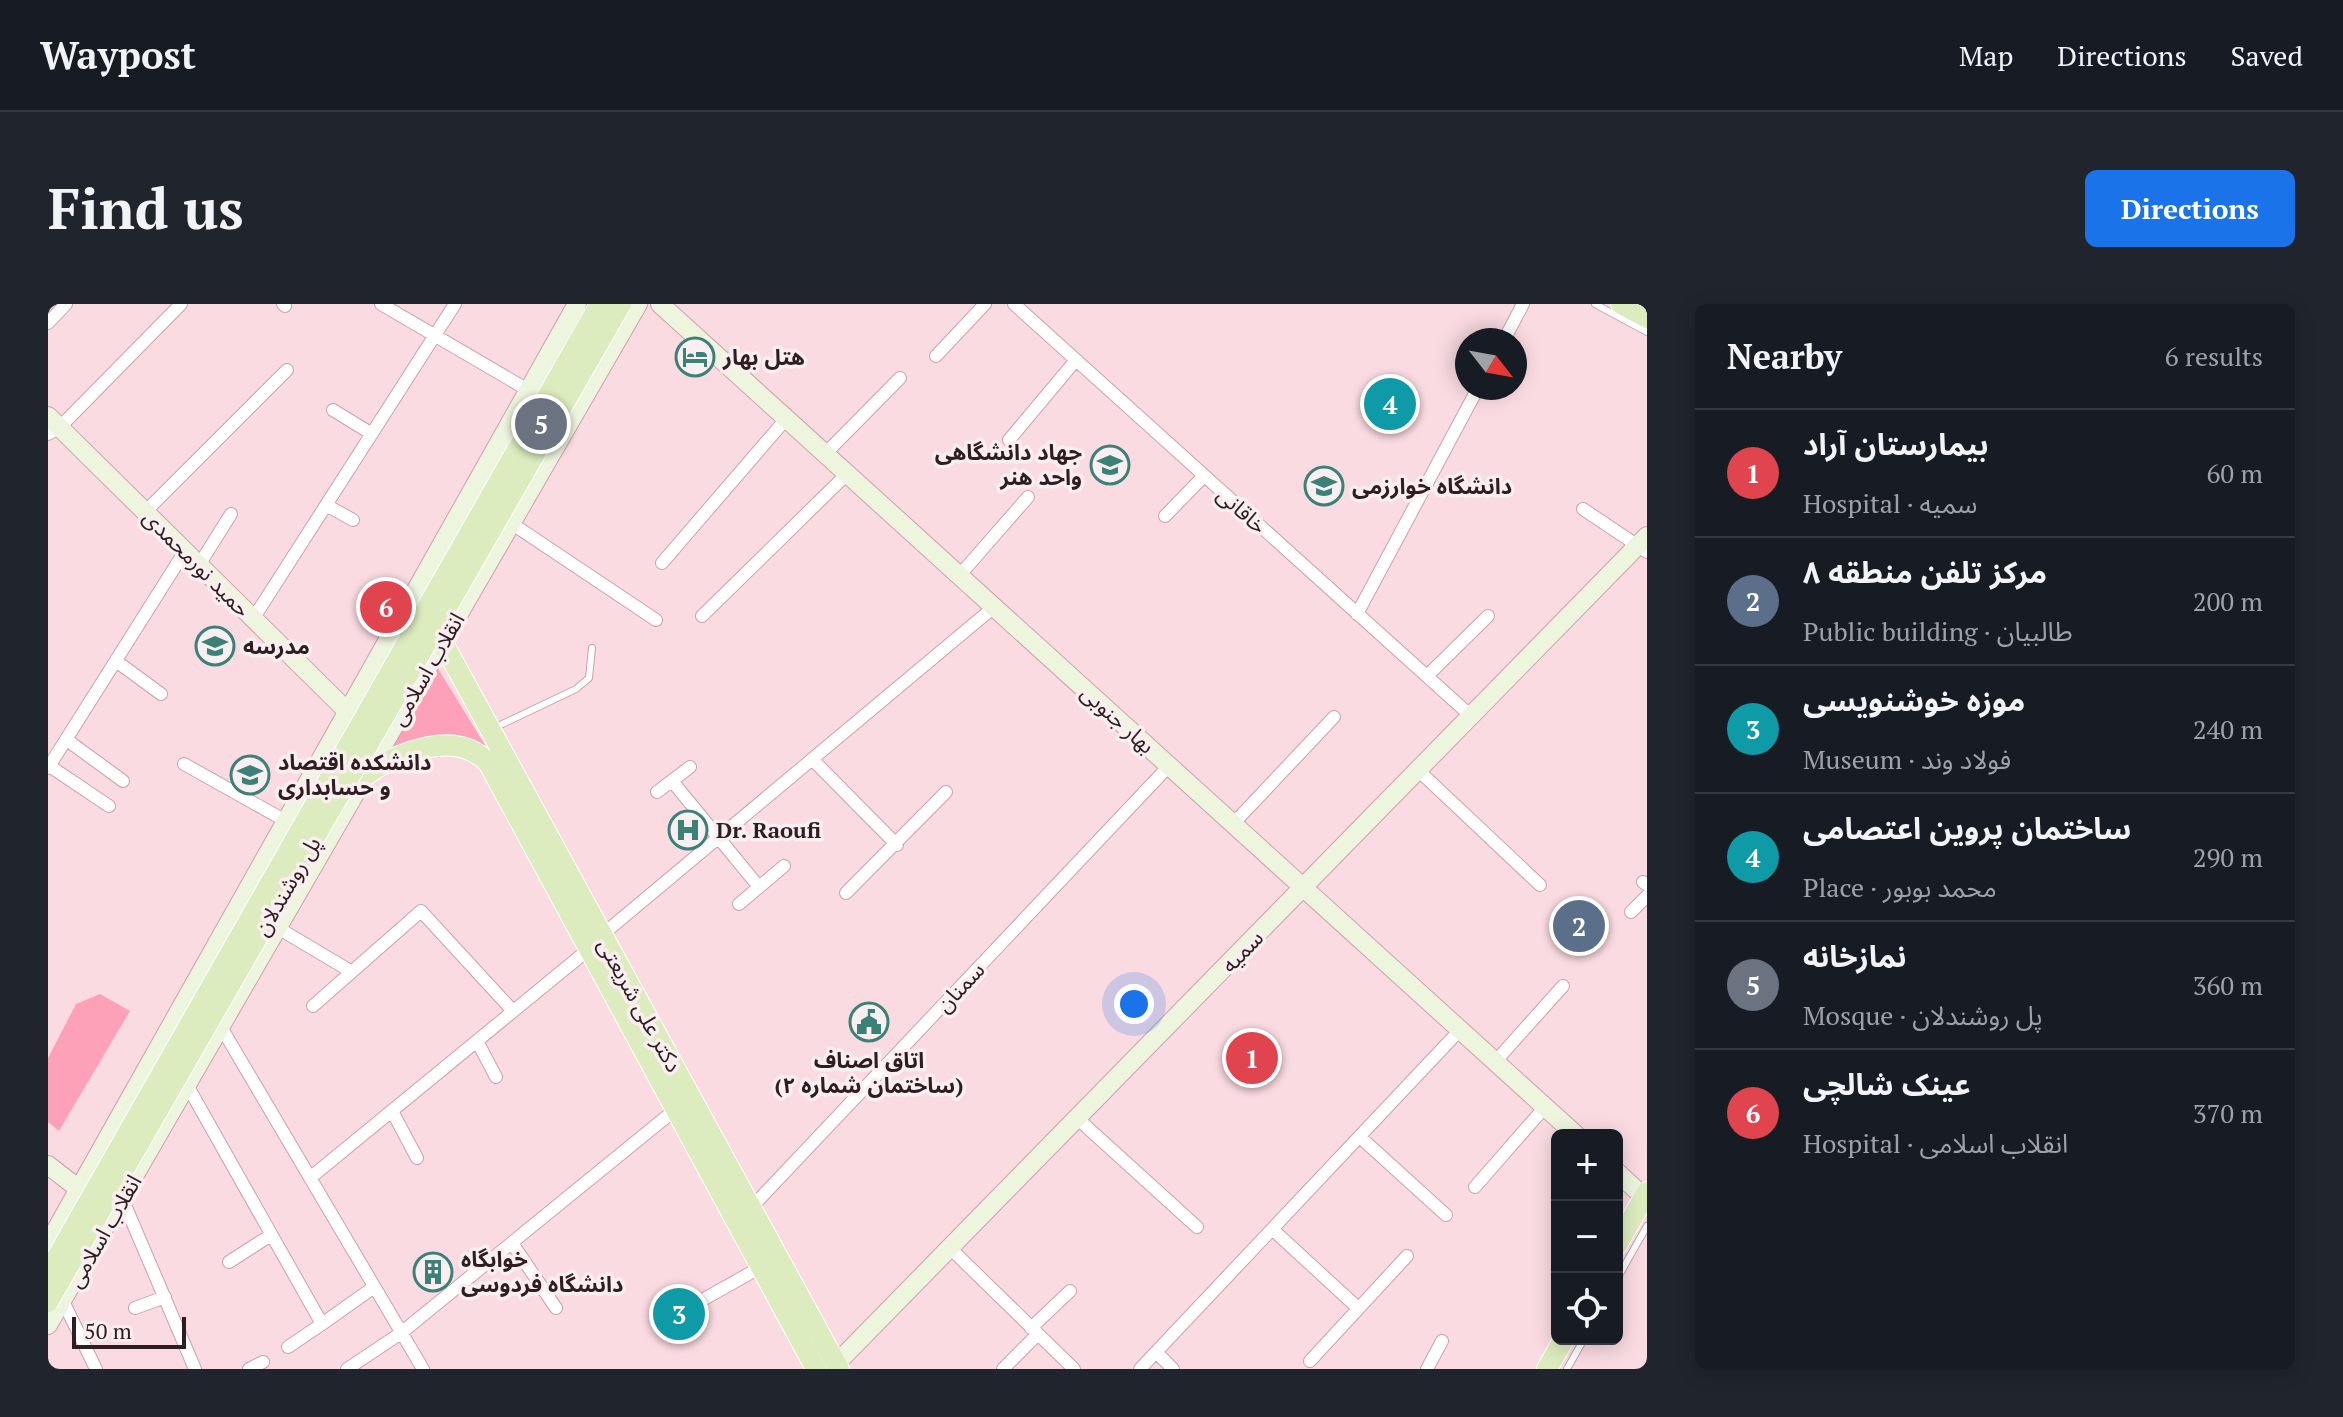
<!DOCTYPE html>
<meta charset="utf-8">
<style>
body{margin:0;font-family:"PT Serif","Noto Sans Arabic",serif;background:#20242c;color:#f1f3f6}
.controls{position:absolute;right:24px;bottom:24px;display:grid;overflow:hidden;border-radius:12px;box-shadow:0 4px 20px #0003}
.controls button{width:72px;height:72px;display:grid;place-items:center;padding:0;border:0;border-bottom:2px solid #363941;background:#171b24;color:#f1f3f6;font:40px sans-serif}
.compass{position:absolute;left:1407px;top:24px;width:72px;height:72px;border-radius:50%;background:#171b24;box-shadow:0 4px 20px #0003;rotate:121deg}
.scale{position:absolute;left:24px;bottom:20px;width:114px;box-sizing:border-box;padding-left:8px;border:4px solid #2f1d21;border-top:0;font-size:22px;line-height:28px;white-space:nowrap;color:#2f1d21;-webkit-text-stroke:6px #f9eef0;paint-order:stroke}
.you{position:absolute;left:1086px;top:700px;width:28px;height:28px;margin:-20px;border:6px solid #fff;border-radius:50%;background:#1a73e8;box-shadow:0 0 0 12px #1a73e833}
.badge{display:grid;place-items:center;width:52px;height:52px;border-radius:50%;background:#1a73e8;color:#fff;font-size:26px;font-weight:700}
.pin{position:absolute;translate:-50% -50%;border:4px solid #fff;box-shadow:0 2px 8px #0006}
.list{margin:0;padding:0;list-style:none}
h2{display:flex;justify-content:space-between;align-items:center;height:104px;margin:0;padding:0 32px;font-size:34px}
h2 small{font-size:26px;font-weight:400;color:#9ea1a6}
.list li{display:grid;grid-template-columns:52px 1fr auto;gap:24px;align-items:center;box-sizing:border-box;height:128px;padding:0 32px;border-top:2px solid #363941}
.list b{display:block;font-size:30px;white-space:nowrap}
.list p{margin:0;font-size:26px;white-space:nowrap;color:#9ea1a6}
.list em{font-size:26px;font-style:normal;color:#9ea1a6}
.icon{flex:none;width:44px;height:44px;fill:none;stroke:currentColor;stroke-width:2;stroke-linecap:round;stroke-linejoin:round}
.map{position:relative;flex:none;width:1599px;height:1065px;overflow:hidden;border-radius:12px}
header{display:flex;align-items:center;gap:48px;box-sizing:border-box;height:112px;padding:0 40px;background:#171b24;border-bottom:2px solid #363941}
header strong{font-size:38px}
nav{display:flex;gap:44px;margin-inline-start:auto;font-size:28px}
.intro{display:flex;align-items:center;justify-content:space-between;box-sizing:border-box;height:192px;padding:0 48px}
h1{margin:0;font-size:56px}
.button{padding:20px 36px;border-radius:12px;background:#1a73e8;color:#fff;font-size:28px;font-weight:700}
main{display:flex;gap:48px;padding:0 48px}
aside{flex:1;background:#171b24;border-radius:12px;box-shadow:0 4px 20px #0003}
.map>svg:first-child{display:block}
.green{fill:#fda1b8}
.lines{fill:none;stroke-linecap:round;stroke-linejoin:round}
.lane-casing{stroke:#d09faa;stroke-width:8}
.street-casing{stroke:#d09faa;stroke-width:14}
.secondary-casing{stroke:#d09faa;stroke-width:20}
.primary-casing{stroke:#fff;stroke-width:22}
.lane{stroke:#fff;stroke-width:6}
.street{stroke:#fff;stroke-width:12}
.secondary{stroke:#eef5df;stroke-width:18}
.primary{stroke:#ddecbf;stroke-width:20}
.primary-bridge-casing{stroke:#fff;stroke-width:22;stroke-linecap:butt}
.primary-bridge{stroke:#ddecbf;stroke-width:20}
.labels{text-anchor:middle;stroke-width:7;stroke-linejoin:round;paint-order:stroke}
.poi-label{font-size:22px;font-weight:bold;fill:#2f1d21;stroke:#f9eef0;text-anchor:start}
.street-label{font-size:22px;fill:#2f1d21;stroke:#f9eef0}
</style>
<header>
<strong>Waypost</strong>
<nav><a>Map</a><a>Directions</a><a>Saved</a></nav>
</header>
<div class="intro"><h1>Find us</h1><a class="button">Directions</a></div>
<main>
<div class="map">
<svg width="1599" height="1065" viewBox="0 0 1599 1065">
<rect width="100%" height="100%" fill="#fadbe2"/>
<path class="green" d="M389 363 440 446 339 449Z
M52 690 82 707 11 827 0 818V754L28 700Z"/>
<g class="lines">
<defs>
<path id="lane" d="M1547 0 1599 28
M446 424 528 385 541 374 544 344
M1569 975 1599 922
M1519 1065 1536 1035"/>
<path id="street" d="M235 0 237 2
M333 0 480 86
M966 0 1423 412
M0 19 18 0
M1456 36 1475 0
M888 52 937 0
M285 106 324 130
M0 130 12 123 133 0
M961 136 1028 56
M777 150 852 74
M278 201 305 216
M1535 205 1599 248
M97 208 239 66
M1117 212 1156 172
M463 219 608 316
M614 259 738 115
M151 261 183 210
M911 272 980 193
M1309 310 1430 84
M654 312 799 170
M205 315 407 0
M68 357 113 390
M1379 372 1440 312
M19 436 75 477
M764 455 849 541
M136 460 236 516
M0 461 61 502
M0 464 137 247
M1370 466 1492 581
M624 477 711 583
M609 488 642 463
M1185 520 1286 413
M1595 578 1599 581
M798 589 898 488
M691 600 736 562
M1583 608 1599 592
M230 624 304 668
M554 631 946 303
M265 702 373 607 465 707
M173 723 375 1065
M429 737 448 773
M1447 758 1515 682
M139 781 274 1020 326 983
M344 807 369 854
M1030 815 1149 923
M1312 833 1398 911
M262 874 541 645
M1427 883 1497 803
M74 894 147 1065
M703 904 1121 462
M1224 925 1310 1004
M464 939 508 1004
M903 945 1026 1065
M181 958 223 931
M15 997 48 1065
M87 1004 117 993
M633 1008 713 963
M983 1024 1022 987
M240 1043 274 1020
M1108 1048 1125 1065
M1262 1057 1359 952
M201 1065 215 1058
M299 1065 353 1029 628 805
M955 1065 990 1030
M1092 1065 1412 726
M1379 1065 1394 1037"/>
<path id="secondary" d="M612 0 1528 831
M0 112 298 406
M0 861 31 885
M1569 868 1599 896
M0 940 529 0
M0 1021 590 0
M783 1065 1599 232"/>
<path id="primary" d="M1573 0 1599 14
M394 337 791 1065
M318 471C349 449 409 423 441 460L768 1065
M1569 941 1599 888
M1499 1065 1516 1035"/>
</defs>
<use href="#lane" class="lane-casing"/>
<use href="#street" class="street-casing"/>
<use href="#secondary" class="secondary-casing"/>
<use href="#primary" class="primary-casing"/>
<use href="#lane" class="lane"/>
<use href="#street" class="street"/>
<use href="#secondary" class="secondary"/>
<use href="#primary" class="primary"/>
<defs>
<path id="primary-bridge" d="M0 969 552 0
M0 998 573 0"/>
</defs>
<use href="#primary-bridge" class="primary-bridge-casing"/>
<use href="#primary-bridge" class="primary-bridge"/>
</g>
<defs>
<symbol id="hotel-ring" viewBox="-11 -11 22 22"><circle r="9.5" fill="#f9eef0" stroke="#3b8178" stroke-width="1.5"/><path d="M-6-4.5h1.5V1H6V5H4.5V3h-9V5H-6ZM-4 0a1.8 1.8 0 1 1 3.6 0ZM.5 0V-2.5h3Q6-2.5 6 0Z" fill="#3b8178"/></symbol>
<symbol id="university-ring" viewBox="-11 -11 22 22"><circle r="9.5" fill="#f9eef0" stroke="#3b8178" stroke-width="1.5"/><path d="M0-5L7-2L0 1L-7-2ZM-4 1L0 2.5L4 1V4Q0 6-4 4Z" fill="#3b8178"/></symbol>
<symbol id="school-ring" viewBox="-11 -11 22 22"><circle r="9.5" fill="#f9eef0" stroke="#3b8178" stroke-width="1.5"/><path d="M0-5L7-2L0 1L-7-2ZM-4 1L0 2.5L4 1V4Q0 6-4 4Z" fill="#3b8178"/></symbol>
<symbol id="hospital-ring" viewBox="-11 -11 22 22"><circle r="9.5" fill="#f9eef0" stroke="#3b8178" stroke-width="1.5"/><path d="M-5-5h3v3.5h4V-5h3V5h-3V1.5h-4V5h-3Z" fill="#3b8178"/></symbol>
<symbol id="civic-ring" viewBox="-11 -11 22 22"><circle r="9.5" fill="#f9eef0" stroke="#3b8178" stroke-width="1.5"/><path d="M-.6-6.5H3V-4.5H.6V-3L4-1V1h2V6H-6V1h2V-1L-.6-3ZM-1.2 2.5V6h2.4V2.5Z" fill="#3b8178"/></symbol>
<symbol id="building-ring" viewBox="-11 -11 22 22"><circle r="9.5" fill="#f9eef0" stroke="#3b8178" stroke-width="1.5"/><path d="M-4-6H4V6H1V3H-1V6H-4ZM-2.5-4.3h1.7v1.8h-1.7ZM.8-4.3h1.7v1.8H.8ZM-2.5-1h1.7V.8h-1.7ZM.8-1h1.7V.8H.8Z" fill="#3b8178"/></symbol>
</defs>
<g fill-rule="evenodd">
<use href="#hotel-ring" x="625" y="31" width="44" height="44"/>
<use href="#university-ring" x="1040" y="139" width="44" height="44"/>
<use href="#university-ring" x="1254" y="160" width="44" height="44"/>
<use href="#school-ring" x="145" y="320" width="44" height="44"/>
<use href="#university-ring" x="180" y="449" width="44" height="44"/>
<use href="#hospital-ring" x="618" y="504" width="44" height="44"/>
<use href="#civic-ring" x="799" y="696" width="44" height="44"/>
<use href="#building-ring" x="363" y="946" width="44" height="44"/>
</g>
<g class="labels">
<g class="poi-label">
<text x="675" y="61">هتل بهار</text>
<text x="1034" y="156" text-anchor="end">جهاد دانشگاهی<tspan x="1034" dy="25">واحد هنر</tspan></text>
<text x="1304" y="190">دانشگاه خوارزمی</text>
<text x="195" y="350">مدرسه</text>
<text x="230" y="466">دانشکده اقتصاد<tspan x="230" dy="25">و حسابداری</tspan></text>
<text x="668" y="534">Dr. Raoufi</text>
<text x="821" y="764" text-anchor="middle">اتاق اصناف<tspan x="821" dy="25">(ساختمان شماره ۲)</tspan></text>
<text x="413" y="963">خوابگاه<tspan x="413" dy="25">دانشگاه فردوسی</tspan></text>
</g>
<g class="street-label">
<text transform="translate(1194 206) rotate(42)" y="8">خاقانی</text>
<text transform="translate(149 259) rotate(45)" y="8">حمید نورمحمدی</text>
<text transform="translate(379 365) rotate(-60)" y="8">انقلاب اسلامی</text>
<text transform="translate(1070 415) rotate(42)" y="8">بهار جنوبی</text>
<text transform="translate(239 582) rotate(-60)" y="8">پل روشندلان</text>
<text transform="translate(1194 647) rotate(-46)" y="8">سمیه</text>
<text transform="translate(912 683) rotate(-47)" y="8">سمنان</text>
<text transform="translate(592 701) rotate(61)" y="8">دکتر علی شریعتی</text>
<text transform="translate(56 927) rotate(-60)" y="8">انقلاب اسلامی</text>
</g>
</g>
</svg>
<div class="controls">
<button>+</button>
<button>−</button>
<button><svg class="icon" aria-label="locate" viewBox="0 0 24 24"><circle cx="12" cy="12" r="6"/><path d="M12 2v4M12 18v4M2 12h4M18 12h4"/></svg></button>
</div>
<svg class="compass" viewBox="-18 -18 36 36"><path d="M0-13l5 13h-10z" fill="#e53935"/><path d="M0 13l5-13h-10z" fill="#9ea1a6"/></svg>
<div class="scale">50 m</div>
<div class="you"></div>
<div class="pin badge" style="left:1204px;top:754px;background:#e0444e">1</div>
<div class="pin badge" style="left:1531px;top:622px;background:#5c6f8a">2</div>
<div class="pin badge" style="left:631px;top:1010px;background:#0f9aa8">3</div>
<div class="pin badge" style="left:1342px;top:100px;background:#0f9aa8">4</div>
<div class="pin badge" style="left:493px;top:120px;background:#6b7280">5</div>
<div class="pin badge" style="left:338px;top:303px;background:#e0444e">6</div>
</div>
<aside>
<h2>Nearby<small>6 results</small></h2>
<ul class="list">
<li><span class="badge" style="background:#e0444e">1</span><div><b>بیمارستان آراد</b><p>Hospital · سمیه</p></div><em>60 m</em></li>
<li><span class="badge" style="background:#5c6f8a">2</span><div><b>مرکز تلفن منطقه ۸</b><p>Public building · طالبیان</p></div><em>200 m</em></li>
<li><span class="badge" style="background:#0f9aa8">3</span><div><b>موزه خوشنویسی</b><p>Museum · فولاد وند</p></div><em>240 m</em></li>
<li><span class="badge" style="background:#0f9aa8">4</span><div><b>ساختمان پروین اعتصامی</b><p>Place · محمد بوبور</p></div><em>290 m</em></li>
<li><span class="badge" style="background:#6b7280">5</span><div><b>نمازخانه</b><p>Mosque · پل روشندلان</p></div><em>360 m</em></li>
<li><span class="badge" style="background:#e0444e">6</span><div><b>عينک شالچی</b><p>Hospital · انقلاب اسلامی</p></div><em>370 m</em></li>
</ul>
</aside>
</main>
